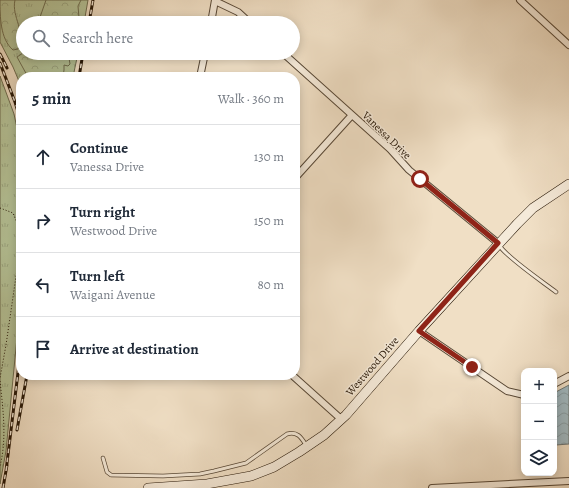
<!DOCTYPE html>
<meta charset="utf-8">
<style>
body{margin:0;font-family:Alegreya,serif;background:#f6f6f7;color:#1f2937}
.controls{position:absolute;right:12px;bottom:12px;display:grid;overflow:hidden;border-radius:8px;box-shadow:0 2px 10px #0003}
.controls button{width:36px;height:36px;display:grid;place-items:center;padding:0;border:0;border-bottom:1px solid #e0e1e3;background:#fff;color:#1f2937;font:20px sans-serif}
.stop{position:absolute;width:12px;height:12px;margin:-9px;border:3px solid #8f2418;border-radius:50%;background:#fff}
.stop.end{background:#8f2418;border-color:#fff;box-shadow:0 1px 4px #0008}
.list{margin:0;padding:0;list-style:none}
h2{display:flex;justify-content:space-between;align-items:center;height:52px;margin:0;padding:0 16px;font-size:17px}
h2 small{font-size:13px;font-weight:400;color:#747a83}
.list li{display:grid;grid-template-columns:26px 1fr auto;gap:12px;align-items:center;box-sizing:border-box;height:64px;padding:0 16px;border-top:1px solid #e0e1e3}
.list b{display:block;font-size:15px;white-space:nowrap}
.list p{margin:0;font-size:13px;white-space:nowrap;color:#747a83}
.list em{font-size:13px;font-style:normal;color:#747a83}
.icon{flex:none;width:22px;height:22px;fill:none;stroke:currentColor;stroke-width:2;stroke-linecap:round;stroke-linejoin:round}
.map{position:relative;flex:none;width:569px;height:488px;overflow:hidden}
.search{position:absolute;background:#fff;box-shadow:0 2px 10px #0003;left:16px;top:16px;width:284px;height:44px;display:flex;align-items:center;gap:10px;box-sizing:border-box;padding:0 14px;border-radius:22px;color:#747a83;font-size:15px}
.panel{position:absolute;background:#fff;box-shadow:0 2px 10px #0003;left:16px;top:72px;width:284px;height:308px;border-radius:16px}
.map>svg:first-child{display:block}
.grass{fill:url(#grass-tufts);stroke:#6e6c4f}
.forest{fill:url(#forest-crowns);stroke:#6e6c4f}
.water{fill:url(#water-waves);stroke:#707876}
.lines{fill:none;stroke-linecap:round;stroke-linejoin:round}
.service-casing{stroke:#584836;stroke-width:4.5}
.minor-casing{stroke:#584836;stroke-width:8}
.secondary-casing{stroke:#261606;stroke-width:10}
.path{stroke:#261606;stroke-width:1;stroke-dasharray:1 2;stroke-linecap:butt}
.service{stroke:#f5ead9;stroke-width:3}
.minor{stroke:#f5ead9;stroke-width:6}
.secondary{stroke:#f5ead9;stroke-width:9}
.rail-casing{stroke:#261606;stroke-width:3}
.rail{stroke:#f5ead9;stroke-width:1.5;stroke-dasharray:4.5;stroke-linecap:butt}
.route{stroke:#8f2418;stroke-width:5}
.labels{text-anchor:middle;stroke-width:3;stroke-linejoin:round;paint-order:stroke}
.street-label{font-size:11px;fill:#261606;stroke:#f5ead9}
</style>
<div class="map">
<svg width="569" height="488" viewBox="0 0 569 488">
<defs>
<pattern id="grass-tufts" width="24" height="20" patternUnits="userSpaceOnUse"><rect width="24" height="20" fill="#b5c398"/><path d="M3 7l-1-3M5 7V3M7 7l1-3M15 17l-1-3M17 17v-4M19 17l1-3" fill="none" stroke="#9ca782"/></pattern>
<pattern id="forest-crowns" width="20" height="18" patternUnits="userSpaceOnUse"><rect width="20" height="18" fill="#b5c398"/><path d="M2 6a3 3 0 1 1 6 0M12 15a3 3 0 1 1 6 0" fill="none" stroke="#9ca782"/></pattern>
<pattern id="water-waves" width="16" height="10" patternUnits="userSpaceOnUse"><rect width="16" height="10" fill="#a1b9c1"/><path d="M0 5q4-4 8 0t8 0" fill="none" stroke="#8a9ea4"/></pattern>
</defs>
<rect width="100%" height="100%" fill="#f0dfc5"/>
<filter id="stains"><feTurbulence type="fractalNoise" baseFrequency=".005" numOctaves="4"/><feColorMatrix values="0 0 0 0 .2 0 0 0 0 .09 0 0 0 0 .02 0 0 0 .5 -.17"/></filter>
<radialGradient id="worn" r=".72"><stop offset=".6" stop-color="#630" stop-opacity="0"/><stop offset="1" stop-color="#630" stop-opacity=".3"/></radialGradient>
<path class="grass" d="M0 0H88L84 23H23V53H78L73 77H21V86L13 67 0 42Z
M0 76 14 114 21 147V296L6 451 0 484Z"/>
<path class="forest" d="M0 0H15C11 17 27 32 18 49L13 50C0 39 0 16 0 0Z
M46 0H81L78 6 79 18 67 21 64 23H38Z
M23 53H58L59 57 69 58 70 64 68 66 64 65V70L63 77H28L17 57Z"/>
<path class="water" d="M569 385V444L556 445 554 393Z"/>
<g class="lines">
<defs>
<path id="service" d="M499 245C506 257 543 282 556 292
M103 458 107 472 111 475 163 476 200 474 214 471 246 463 287 434C297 431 301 437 306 445"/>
<path id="minor" d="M520 0 569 45
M215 1 238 12 250 23
M211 23 215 0
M283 53 390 149 409 170 498 243
M200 77 205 53
M295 178 352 115
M419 331 507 391 524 395
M292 375 341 419
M554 384 569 376
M432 488 569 481"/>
<path id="secondary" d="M148 488 207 484 251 476 274 467 299 452 324 435 346 415 419 331 517 224 533 208 569 184"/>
</defs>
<use href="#service" class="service-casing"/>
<use href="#minor" class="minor-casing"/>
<use href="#secondary" class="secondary-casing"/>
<path class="path" d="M0 208 13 213 19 228 20 249 6 345 0 378
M0 381C3 409 7 439 0 466"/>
<use href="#service" class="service"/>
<use href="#minor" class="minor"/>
<use href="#secondary" class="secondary"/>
<defs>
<path id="rail" d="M89 23 93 0
M0 54 7 68
M0 63 15 102 21 121
M79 77 83 53
M17 430 27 375
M6 471 21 348
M3 488 7 465"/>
</defs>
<use href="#rail" class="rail-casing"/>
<use href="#rail" class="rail"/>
</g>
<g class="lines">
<path class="route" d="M420 179 498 243 419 331 472 367"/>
</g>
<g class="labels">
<g class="street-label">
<text transform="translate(387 135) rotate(44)" y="4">Vanessa Drive</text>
<text transform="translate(372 366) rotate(-49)" y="4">Westwood Drive</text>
</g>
</g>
<rect width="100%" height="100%" filter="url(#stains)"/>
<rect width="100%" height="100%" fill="url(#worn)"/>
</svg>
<div class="controls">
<button>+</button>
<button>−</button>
<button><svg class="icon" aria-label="layers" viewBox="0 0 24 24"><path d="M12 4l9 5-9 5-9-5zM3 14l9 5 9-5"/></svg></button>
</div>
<div class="stop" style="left:420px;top:179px"></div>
<div class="stop end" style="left:472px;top:367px"></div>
<div class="search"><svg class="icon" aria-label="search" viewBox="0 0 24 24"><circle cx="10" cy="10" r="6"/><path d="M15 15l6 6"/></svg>Search here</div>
<section class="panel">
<h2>5 min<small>Walk · 360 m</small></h2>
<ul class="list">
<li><svg class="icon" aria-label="ahead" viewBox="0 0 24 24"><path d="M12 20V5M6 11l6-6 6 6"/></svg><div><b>Continue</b><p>Vanessa Drive</p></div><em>130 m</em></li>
<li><svg class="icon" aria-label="right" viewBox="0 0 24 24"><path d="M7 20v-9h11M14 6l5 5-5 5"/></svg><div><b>Turn right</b><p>Westwood Drive</p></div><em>150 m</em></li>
<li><svg class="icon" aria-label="left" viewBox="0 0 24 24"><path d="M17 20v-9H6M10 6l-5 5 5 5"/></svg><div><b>Turn left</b><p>Waigani Avenue</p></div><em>80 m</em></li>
<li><svg class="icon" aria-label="arrive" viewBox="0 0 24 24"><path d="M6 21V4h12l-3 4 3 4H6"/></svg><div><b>Arrive at destination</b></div></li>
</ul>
</section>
</div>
